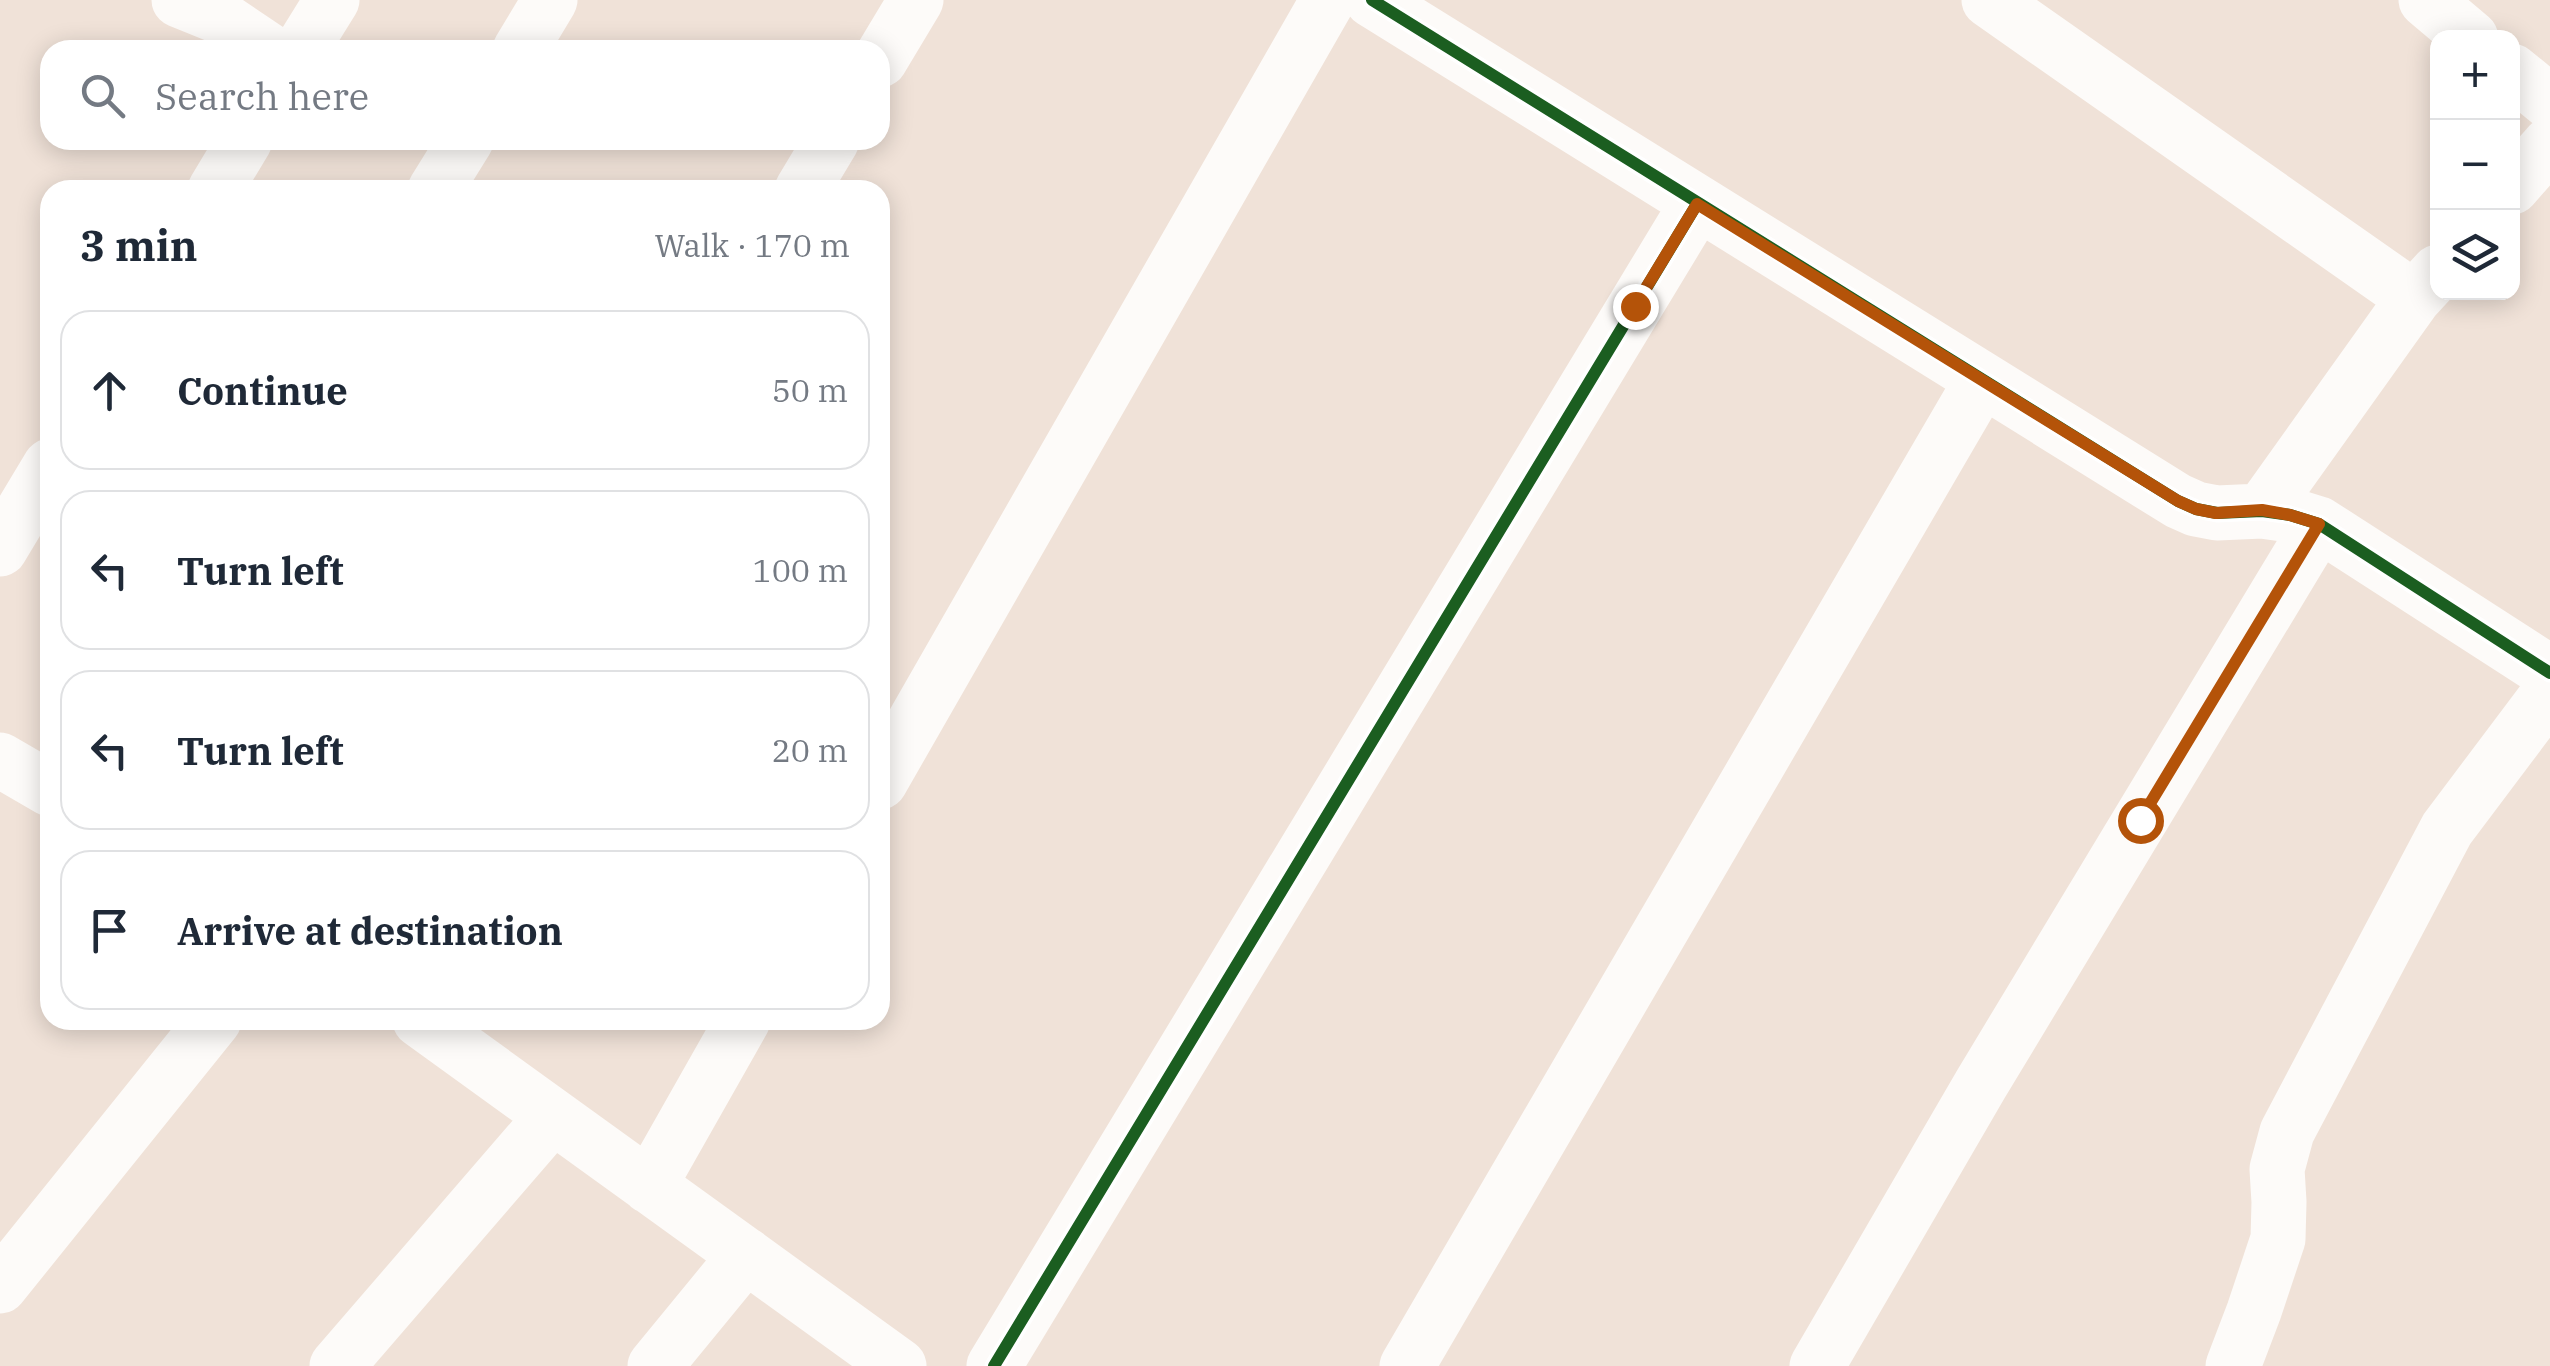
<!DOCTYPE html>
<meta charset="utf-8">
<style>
body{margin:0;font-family:"IBM Plex Serif",serif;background:#f2f2f3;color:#1f2937}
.controls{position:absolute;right:30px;top:30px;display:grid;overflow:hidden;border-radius:20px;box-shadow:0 5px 25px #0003}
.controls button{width:90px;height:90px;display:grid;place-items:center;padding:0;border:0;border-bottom:2px solid #e0e1e3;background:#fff;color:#1f2937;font:50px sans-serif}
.stop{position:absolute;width:30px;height:30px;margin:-22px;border:8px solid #b45309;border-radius:50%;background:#fff}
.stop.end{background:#b45309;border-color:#fff;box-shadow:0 2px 10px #0008}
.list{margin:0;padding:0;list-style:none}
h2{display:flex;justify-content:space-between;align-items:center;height:130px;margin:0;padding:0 40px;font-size:42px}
h2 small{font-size:32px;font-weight:400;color:#747a83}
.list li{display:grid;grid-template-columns:65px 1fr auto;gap:30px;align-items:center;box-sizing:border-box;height:160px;margin:0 20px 20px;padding:0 20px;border:2px solid #e0e1e3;border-radius:30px}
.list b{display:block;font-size:38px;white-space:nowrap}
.list em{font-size:32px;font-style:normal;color:#747a83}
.icon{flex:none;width:55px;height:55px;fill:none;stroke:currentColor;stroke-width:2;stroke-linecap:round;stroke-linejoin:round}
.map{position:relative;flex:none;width:2550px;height:1366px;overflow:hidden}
.search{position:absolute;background:#fff;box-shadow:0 5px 25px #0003;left:40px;top:40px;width:850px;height:110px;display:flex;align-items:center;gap:25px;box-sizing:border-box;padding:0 35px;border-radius:30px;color:#747a83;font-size:38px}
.panel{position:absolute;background:#fff;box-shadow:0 5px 25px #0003;left:40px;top:180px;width:850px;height:850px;border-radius:30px}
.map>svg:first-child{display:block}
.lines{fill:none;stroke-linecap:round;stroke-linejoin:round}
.minor{stroke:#fdfbf9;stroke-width:55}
.cycleway-casing{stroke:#fff;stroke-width:19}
.cycleway{stroke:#1b5e20;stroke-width:12}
.route{stroke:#b45309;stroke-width:12}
</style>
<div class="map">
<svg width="2550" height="1366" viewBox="0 0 2550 1366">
<rect width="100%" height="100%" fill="#f0e2d8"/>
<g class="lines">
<path class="minor" d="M179 0 216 15 268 50
M1372 0 2178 501 2196 509 2217 513 2262 511 2290 515 2319 524 2550 673
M1989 0 2414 298
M2426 0 2471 38
M301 50 332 0
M520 50 550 0
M880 60 916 0
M2512 71 2550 102
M2512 187 2550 144
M215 190 245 140
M435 190 466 140
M802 190 832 140
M2262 511 2414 298 2438 272
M0 549 50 466
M0 760 50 789
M880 782 1328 0
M420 1020 899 1366
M649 1186 743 1020
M0 1286 214 1020
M337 1366 552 1117
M655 1366 746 1255
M994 1366 1697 204
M1407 1366 1982 380
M1817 1366 1981 1084 2319 524
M2233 1366 2254 1311 2278 1239 2279 1202 2277 1169 2287 1132 2447 829 2550 692"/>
<defs>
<path id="cycleway" d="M1372 0 2178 501 2196 509 2217 513 2262 511 2290 515 2319 524 2550 673
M994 1366 1697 204"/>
</defs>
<use href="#cycleway" class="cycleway-casing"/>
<use href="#cycleway" class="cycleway"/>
</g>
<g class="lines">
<path class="route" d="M1635 306 1697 204 2178 501 2196 509 2216 513 2262 510 2290 515 2319 524 2140 820"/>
</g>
</svg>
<div class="controls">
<button>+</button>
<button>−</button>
<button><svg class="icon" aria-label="layers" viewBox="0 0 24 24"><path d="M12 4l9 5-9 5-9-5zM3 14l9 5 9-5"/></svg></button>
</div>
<div class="stop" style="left:2140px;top:820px"></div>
<div class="stop end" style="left:1635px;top:306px"></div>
<div class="search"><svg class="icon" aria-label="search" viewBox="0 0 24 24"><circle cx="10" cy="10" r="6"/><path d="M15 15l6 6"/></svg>Search here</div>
<section class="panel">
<h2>3 min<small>Walk · 170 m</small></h2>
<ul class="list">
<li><svg class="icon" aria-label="ahead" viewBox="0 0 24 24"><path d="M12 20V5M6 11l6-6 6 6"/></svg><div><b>Continue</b></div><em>50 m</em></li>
<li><svg class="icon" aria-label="left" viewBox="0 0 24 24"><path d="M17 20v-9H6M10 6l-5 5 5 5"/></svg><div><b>Turn left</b></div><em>100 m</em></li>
<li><svg class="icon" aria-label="left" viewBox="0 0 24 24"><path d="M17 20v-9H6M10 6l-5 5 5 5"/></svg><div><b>Turn left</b></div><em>20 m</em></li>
<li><svg class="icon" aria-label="arrive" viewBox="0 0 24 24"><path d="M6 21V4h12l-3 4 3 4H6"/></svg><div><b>Arrive at destination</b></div></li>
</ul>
</section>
</div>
